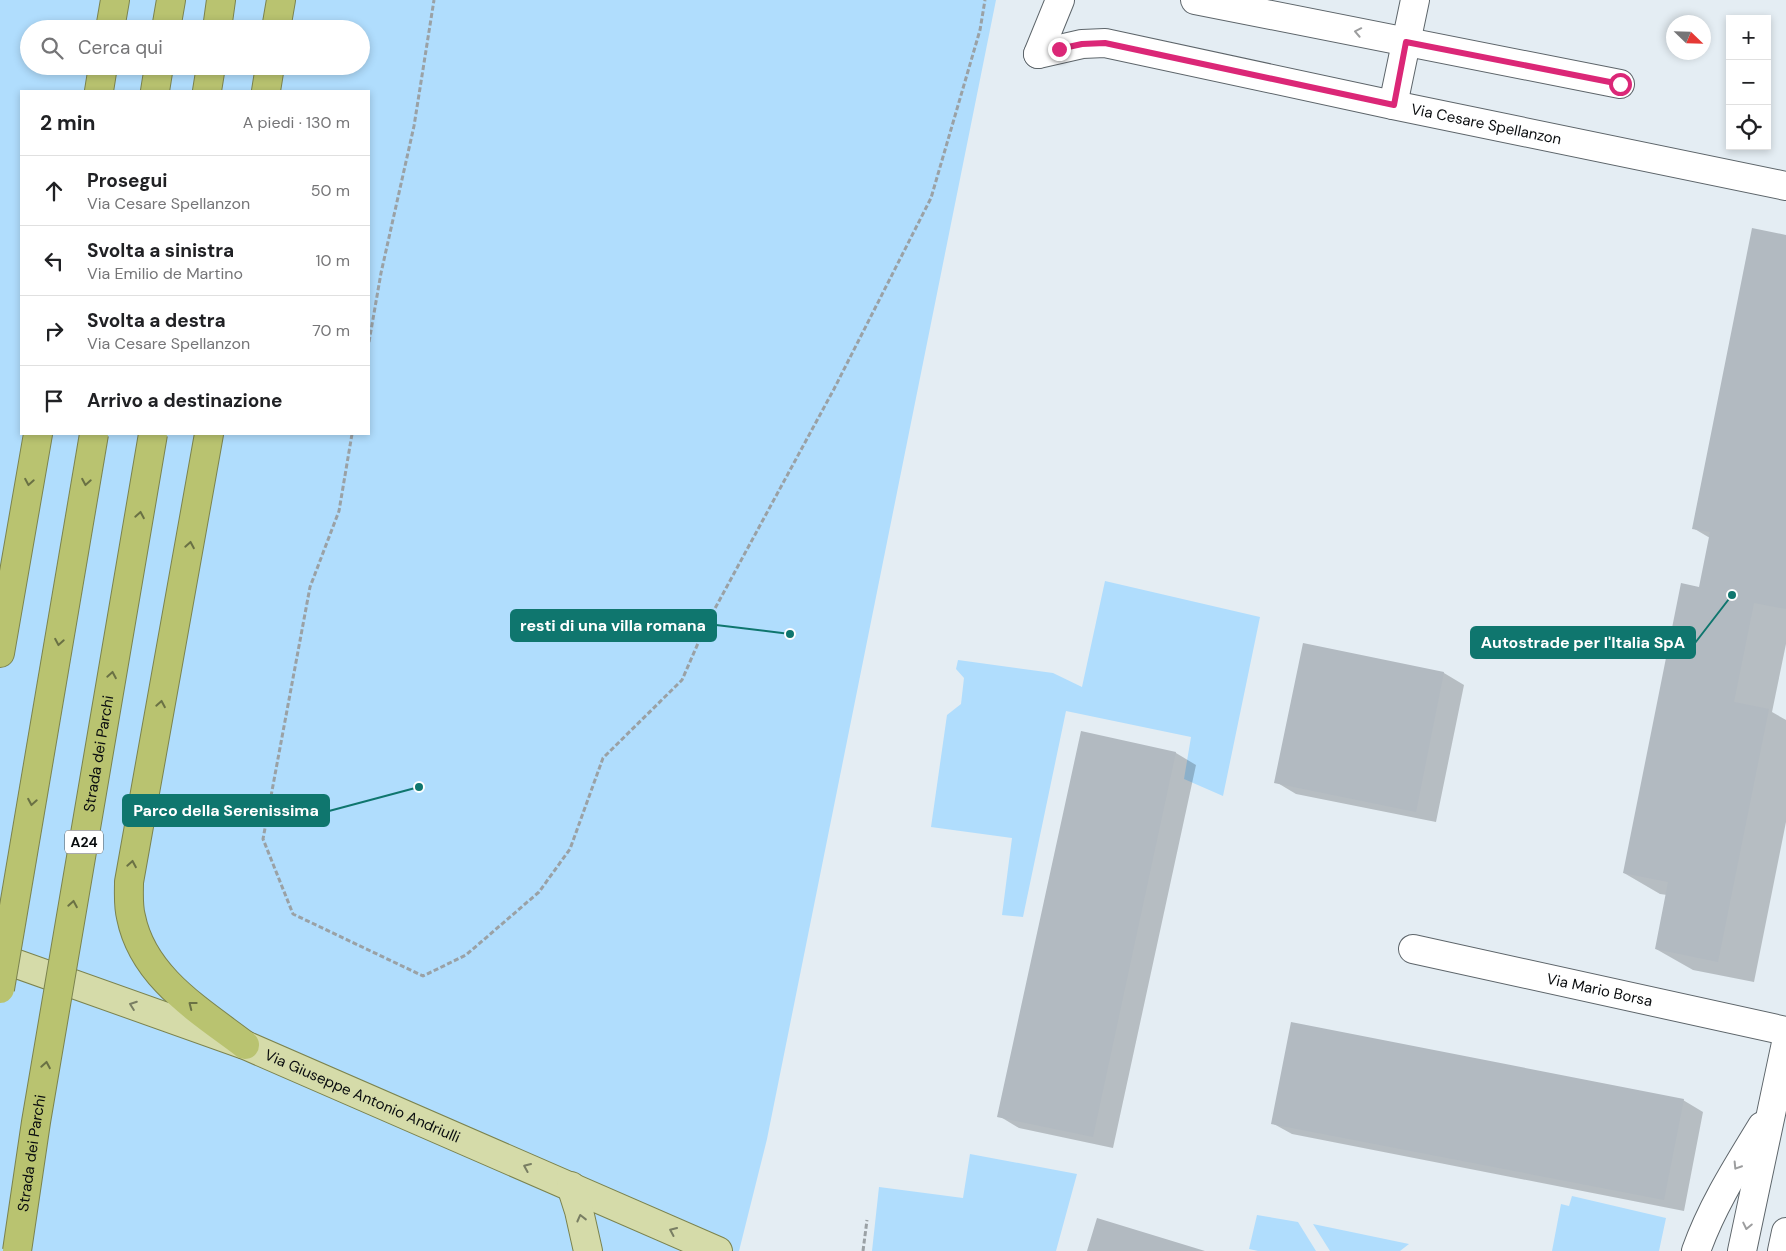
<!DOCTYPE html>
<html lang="it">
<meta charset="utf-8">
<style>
body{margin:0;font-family:"DM Sans",sans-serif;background:#f2f2f2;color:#202124}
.controls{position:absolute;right:15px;top:15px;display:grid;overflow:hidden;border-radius:0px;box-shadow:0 2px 8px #0003}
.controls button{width:45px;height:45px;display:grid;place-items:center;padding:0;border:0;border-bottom:1px solid #e0e0e0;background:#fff;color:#202124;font:25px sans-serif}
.compass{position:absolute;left:1666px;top:15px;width:45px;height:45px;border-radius:50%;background:#fff;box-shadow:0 2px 8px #0003;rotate:113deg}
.stop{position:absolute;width:15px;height:15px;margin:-11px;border:4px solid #db2777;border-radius:50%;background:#fff}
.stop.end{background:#db2777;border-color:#fff;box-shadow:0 1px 5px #0008}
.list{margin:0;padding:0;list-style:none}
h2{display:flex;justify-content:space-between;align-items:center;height:65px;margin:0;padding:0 20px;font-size:21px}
h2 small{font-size:16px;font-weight:400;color:#757577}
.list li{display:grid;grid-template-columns:32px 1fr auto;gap:15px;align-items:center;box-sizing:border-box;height:70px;padding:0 20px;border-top:1px solid #e0e0e0}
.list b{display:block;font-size:19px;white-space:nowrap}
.list p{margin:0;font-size:16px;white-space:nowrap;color:#757577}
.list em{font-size:16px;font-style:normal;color:#757577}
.icon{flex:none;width:28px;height:28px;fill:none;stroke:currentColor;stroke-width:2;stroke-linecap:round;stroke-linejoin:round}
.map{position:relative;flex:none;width:1786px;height:1251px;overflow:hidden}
.search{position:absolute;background:#fff;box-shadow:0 2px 8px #0003;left:20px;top:20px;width:350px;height:55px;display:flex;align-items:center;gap:12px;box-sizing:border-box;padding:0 18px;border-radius:28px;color:#757577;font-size:19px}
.panel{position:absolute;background:#fff;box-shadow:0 2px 8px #0003;left:20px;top:90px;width:350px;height:345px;border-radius:0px}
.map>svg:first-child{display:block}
.green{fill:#b0ddfd;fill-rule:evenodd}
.shadow{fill:#0003}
.building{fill:#b2bac1}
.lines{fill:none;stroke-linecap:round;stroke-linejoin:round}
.minor-casing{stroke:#5d656a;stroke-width:30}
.major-casing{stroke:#7b834e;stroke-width:30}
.highway-casing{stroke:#7b834e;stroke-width:30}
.path{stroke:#9aa1a5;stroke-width:3;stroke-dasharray:5 2.5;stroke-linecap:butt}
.minor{stroke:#fff;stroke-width:28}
.major{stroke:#d5dba9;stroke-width:28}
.highway{stroke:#b9c370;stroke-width:28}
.highway-bridge-casing{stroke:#7b834e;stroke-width:30;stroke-linecap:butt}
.highway-bridge{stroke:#b9c370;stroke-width:28}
.oneway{stroke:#9d9e9f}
.oneway2{stroke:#6a7144}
.oneway3{stroke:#797e63}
.route{stroke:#db2777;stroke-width:6}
.labels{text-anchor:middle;stroke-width:4;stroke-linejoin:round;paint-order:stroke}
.shield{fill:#fff;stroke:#535556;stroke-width:1}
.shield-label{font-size:14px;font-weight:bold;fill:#090c0e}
.street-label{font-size:15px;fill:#090c0e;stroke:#fff}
.leader{fill:none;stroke:#0f766e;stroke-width:2}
.callout-dot{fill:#0f766e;stroke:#fff;stroke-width:2}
.callout{fill:#0f766e;stroke:#0f766e;stroke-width:2}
.callout-label{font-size:16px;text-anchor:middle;font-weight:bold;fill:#fff}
</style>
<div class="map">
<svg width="1786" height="1251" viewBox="0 0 1786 1251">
<rect width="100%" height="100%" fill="#e4edf3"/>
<path class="green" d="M0 0H996L767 1139 739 1251H0ZM29 29H361V66H29ZM21 91H369V434H21Z
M1105 581 1260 617 1223 796 1184 779 1191 737 1066 711 1023 917 1002 915 1012 838 931 827 947 715 961 704 964 678 956 669 958 660 1053 673 1082 687Z
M970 1154 1077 1174 1056 1251H872L879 1187 963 1198Z
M1572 1196 1666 1218 1659 1251H1552L1561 1204 1569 1206Z
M1257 1215 1298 1222 1316 1251H1258L1249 1249Z
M1313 1224 1409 1244 1400 1251H1330Z"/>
<path class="shadow" d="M1786 236V644L1772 712 1786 720V822L1754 982 1693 970 1656 949 1667 895 1660 894 1624 873 1700 588 1710 538 1693 528Z
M1304 645 1444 673 1464 685 1436 822 1296 794 1276 782Z
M1082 733 1176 753 1196 765 1113 1148 1019 1128 999 1116Z
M1683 1100 1703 1112 1684 1211 1292 1134 1272 1123Z"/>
<path class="building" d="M1752 228 1786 235V609L1754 603 1734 702 1769 709 1718 962 1655 949 1668 882 1623 873 1681 583 1699 587 1710 532 1692 529Z
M1303 643 1444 672 1416 812 1274 783Z
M1081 731 1176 752 1093 1137 997 1117Z
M1291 1022 1684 1099 1664 1200 1271 1124Z
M1097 1218 1205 1251H1087Z"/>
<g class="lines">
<defs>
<g id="minor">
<path d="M1195 0 1620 84"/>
<path id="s1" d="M1038 54 1082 44 1105 43 1393 105 1786 186"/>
<path d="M1038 54 1060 0"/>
<path d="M1393 105 1415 0"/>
<path id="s2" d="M1413 949 1786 1031"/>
<path d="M1696 1251C1712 1206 1737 1167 1762 1126"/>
<path d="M1742 1251 1786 1043"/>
<path d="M1782 1251 1786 1232"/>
</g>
<g id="major">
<path id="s3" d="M0 958 245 1045 718 1251"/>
<path d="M571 1186 579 1211 588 1251"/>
</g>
<path id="highway" d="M110 29 115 0
M166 29 171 0
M217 29 221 0
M276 29 281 0
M99 91 103 66
M155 91 159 66
M207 91 211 66
M266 91 270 66
M209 434 129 882C129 894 128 906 131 917 143 977 199 1010 245 1045
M0 653 38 434"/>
</defs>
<use href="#minor" class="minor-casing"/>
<use href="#major" class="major-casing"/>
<use href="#highway" class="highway-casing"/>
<path class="path" d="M369 342 381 273 414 126 434 0
M352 434 339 511 310 587 263 839 293 914 423 976 466 955 539 892 570 849 603 758 682 680 706 625 834 389 931 198 980 30 985 0
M863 1251 867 1220"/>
<use href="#minor" class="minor"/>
<use href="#major" class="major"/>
<use href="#highway" class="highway"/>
<defs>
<g id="highway-bridge">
<path d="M0 989 94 434"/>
<path id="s4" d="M17 1251 36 1122 153 434"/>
</g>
</defs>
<use href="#highway-bridge" class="highway-bridge-casing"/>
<use href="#highway-bridge" class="highway-bridge"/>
</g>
<defs><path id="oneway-chevron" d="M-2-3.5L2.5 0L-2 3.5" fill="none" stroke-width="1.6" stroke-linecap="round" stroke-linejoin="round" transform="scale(1.25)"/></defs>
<g class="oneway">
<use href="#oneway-chevron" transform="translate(1358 32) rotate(-169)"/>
<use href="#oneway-chevron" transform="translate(1737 1166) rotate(122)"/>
<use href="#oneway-chevron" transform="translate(1747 1226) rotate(102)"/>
</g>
<g class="oneway2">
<use href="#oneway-chevron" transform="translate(29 482) rotate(100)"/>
<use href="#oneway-chevron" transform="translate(86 482) rotate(100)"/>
<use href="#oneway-chevron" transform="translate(140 515) rotate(-80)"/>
<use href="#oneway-chevron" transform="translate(190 545) rotate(-80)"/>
<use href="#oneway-chevron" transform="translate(59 642) rotate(100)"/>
<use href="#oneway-chevron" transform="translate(112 675) rotate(-80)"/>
<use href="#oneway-chevron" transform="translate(161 704) rotate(-80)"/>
<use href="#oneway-chevron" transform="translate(32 802) rotate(100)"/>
<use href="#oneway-chevron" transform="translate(132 864) rotate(-80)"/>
<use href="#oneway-chevron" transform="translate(73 904) rotate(-80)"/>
<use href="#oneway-chevron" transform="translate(192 1005) rotate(-142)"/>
<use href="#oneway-chevron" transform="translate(46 1065) rotate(-80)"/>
</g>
<g class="oneway3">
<use href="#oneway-chevron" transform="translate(133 1005) rotate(-160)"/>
<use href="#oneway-chevron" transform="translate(527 1167) rotate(-157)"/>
<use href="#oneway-chevron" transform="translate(581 1218) rotate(-104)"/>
<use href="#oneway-chevron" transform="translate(673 1231) rotate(-156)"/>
</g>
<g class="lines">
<path class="route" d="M1059 49 1082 44 1105 43 1394 105 1406 42 1620 84"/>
</g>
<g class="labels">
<rect class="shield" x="65" y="830.5" width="38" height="23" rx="4"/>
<g class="shield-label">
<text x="84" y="847">A24</text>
</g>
<g class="street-label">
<text dy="5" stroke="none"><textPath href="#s1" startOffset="458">Via Cesare Spellanzon</textPath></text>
<text dy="5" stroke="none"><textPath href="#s4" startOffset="504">Strada dei Parchi</textPath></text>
<text dy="5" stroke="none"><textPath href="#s2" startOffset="191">Via Mario Borsa</textPath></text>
<text dy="5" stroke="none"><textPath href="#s3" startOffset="388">Via Giuseppe Antonio Andriulli</textPath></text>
<text dy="5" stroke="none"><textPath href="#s4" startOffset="99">Strada dei Parchi</textPath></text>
</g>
</g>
<path class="leader" d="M790 634L716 625M1732 595L1695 643M419 787L329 811"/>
<g class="callout-dot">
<circle cx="790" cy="634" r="5"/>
<circle cx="1732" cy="595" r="5"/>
<circle cx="419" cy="787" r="5"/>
</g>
<g class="callout">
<rect x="511" y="610" width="205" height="31" rx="5"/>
<rect x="1471" y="627" width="224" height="31" rx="5"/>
<rect x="123" y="795" width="206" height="31" rx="5"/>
</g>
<g class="callout-label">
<text x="613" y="631">resti di una villa romana</text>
<text x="1583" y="648">Autostrade per l'Italia SpA</text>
<text x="226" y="816">Parco della Serenissima</text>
</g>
</svg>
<div class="controls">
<button>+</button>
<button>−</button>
<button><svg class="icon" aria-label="locate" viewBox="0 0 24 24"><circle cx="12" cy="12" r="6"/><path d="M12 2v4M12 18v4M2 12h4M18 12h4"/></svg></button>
</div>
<svg class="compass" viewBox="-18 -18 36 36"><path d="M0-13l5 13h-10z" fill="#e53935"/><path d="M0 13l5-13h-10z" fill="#757577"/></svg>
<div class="stop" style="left:1620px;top:84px"></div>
<div class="stop end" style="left:1059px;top:49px"></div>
<div class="search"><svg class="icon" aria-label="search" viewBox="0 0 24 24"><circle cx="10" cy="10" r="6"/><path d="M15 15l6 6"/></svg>Cerca qui</div>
<section class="panel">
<h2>2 min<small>A piedi · 130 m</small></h2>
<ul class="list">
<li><svg class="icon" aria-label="ahead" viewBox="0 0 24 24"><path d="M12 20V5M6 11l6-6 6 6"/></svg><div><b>Prosegui</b><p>Via Cesare Spellanzon</p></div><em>50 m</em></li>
<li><svg class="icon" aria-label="left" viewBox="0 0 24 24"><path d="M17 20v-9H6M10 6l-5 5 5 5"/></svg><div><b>Svolta a sinistra</b><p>Via Emilio de Martino</p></div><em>10 m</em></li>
<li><svg class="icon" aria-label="right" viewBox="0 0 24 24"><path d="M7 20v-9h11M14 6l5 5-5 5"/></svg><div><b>Svolta a destra</b><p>Via Cesare Spellanzon</p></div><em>70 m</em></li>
<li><svg class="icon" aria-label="arrive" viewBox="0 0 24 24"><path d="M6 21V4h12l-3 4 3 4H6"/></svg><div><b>Arrivo a destinazione</b></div></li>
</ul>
</section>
</div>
